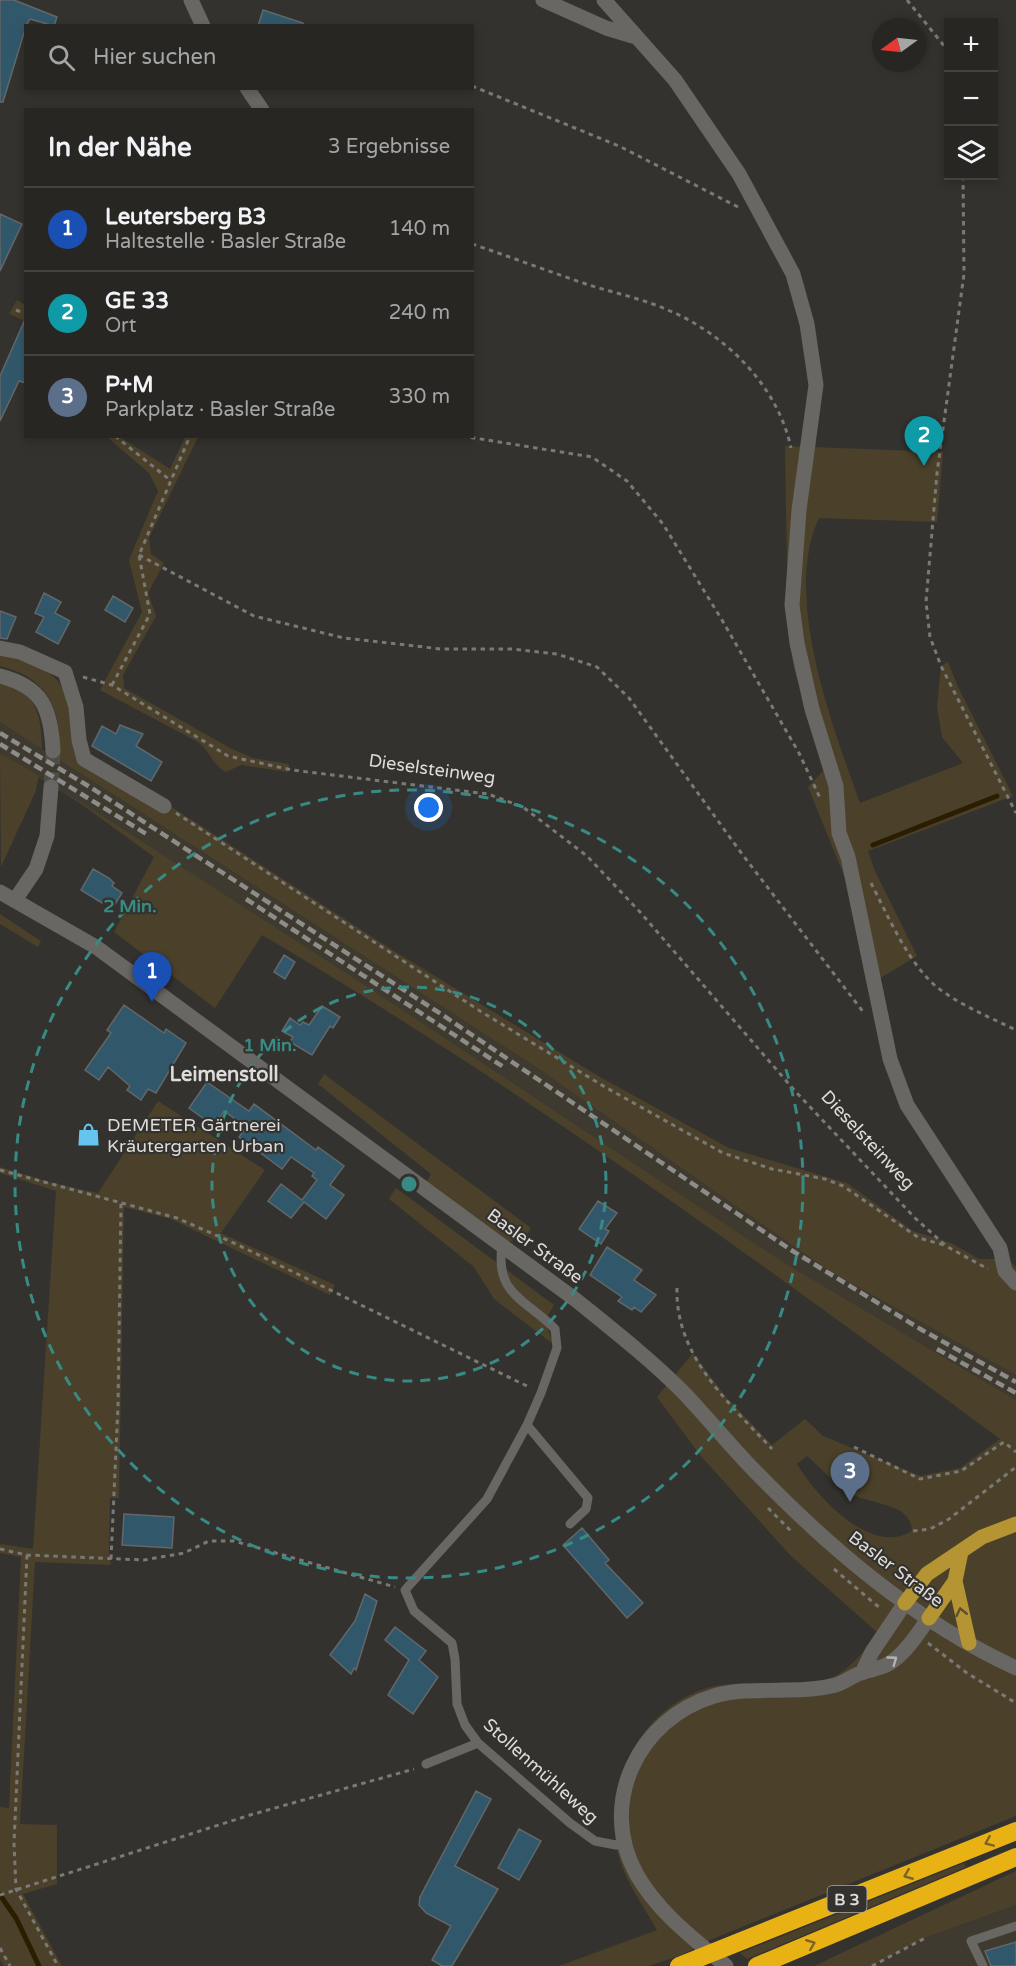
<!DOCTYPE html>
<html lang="de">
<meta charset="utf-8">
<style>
body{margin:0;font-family:"Varela Round",sans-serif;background:#33322f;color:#f1f3f6}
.controls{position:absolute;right:18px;top:18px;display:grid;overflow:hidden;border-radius:0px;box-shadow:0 3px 9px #0003}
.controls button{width:54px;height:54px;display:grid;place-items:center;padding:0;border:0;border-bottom:2px solid #434340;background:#272622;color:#f1f3f6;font:30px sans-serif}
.compass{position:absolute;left:872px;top:18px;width:54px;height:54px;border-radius:50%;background:#272622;box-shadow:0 3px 9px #0003;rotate:255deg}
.you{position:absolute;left:429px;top:808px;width:21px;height:21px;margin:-15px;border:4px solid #fff;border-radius:50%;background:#1a73e8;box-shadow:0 0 0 9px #1a73e833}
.badge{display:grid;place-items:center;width:39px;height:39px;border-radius:50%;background:#65c5ee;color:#fff;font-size:20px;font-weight:700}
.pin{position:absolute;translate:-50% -50px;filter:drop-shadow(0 2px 3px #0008)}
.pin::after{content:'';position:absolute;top:32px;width:21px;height:18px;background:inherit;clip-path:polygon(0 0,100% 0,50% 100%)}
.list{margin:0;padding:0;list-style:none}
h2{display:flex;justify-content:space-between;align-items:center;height:78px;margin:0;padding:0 24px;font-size:26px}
h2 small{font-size:20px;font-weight:400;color:#a4a5a5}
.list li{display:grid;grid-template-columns:39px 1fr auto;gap:18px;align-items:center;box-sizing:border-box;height:84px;padding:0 24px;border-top:2px solid #434340}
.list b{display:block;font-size:22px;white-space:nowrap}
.list p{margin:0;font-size:20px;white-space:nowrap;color:#a4a5a5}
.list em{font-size:20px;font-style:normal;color:#a4a5a5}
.icon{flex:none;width:33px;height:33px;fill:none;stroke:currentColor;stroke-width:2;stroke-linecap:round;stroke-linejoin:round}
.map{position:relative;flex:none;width:1016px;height:1966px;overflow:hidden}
.search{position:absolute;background:#272622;box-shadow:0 3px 9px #0003;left:24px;top:24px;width:450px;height:66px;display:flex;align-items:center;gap:15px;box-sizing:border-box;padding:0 21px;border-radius:0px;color:#a4a5a5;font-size:22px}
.panel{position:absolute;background:#272622;box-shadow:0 3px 9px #0003;left:24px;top:108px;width:450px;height:330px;border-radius:0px}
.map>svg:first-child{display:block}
.built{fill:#3e3a30}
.green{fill:#4b412b;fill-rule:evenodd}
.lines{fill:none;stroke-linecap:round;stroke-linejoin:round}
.stream{stroke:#2a1d00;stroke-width:5}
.building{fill:#31586a;stroke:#626769;stroke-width:1.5}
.street-tunnel{stroke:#4d4c48;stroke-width:15;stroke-dasharray:15 8;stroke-linecap:butt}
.path{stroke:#7a7976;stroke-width:3;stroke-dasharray:4.5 4.5;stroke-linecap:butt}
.lane{stroke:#696763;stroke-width:9}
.street{stroke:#696763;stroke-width:15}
.secondary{stroke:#696763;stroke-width:15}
.primary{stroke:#b59434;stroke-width:15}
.highway{stroke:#e8b214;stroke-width:18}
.rail{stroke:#8d8c89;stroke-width:4.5;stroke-dasharray:9 4.5;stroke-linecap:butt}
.oneway{stroke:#5b4f30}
.oneway2{stroke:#b4b3b0}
.oneway3{stroke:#7c6524}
.ring{fill:none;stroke:#388a84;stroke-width:3;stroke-dasharray:10 8}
.labels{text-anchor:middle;stroke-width:4.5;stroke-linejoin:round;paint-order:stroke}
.shield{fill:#34322e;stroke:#aaa9a6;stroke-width:1.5}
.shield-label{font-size:16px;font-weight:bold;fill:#dddcda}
.street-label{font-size:18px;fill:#dddcda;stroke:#34322e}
.poi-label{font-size:18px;fill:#dddcda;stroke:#34322e;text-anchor:start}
.neighbourhood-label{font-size:20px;font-weight:bold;fill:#dddcda;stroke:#34322e}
.centre{fill:#388a84;stroke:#34322e;stroke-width:3}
.ring-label{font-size:18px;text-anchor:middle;font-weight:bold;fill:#388a84;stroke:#34322e;stroke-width:4.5;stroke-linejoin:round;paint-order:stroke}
</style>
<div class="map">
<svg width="1016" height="1966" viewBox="0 0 1016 1966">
<rect width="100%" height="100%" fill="#34322e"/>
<path class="built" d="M0 722 533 1065 831 1272 1016 1375V1400L783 1262 380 995 0 753Z
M1016 1905V1966H872L927 1937Z"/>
<path class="green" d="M17 300 25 305V321L9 314Z
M107 437H120L170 469 185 437H198L149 538 151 554 164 563 148 593 156 616 123 675 124 688 230 748 253 758 289 764 288 772 241 765 226 772C212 765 210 751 198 742L100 690 142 612 129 560 158 491 149 473Z
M785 446 943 452 937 522 819 518C782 596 833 727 860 803L963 763 942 737 937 707 941 666 948 662 958 687 1013 796 868 851 874 869 917 956 867 986 845 878 808 787 825 769 794 669 788 629Z
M0 652C68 678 62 674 76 745L394 951 600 1077 729 1148 847 1183 913 1231 951 1243 979 1259H1009L1016 1268V1375L831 1272 533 1065 58 759C63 712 50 678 0 666Z
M0 684C38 692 41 715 42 749L0 722Z
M0 753 39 776 35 793 1 867Z
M62 790 380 995 783 1262 1016 1400V1816L710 1940 682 1955 649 1966H559L657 1930C642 1903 621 1876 616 1844 606 1776 645 1702 715 1686 749 1679 810 1691 837 1675 854 1665 866 1648 878 1633L791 1556 700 1455 657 1397 693 1353 725 1396 772 1445 805 1419 823 1436 920 1476 960 1468 1000 1439C761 1263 519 1086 262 935L215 1008 114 932 154 857ZM807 1456C821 1468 837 1487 854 1495 873 1505 911 1503 912 1531 871 1557 816 1496 797 1464Z
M0 914 41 941 38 947 0 924Z
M324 1074 531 1228 526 1236 504 1243 426 1183 431 1174 318 1084Z
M158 1101 265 1170 221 1233 335 1285 330 1295 171 1219 124 1207 119 1498H110L109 1554 111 1565 35 1562 20 1824 57 1825V1884L23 1894 62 1966H4L0 1960V1807L9 1808 21 1557 0 1553V1544L33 1549 56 1191 0 1173V1167L53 1183 98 1193Z
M396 1188 554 1305 545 1321 553 1344 494 1299 474 1267 389 1199Z
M964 1863 966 1867 747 1959 740 1953Z
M1016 1871V1905L927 1937 872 1966H814Z"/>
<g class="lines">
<path class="stream" d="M873 845 997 796
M0 1895 16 1918 39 1966"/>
</g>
<path class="building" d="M0 0H14L57 17 54 26 30 19 26 26 3 102H0Z
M263 10 303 23V26H258Z
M0 214 22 224 0 271Z
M26 317V383L19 381 0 421V376Z
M44 593 61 602 55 613 70 621 58 644 36 632 44 617 35 613Z
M113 596 133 608 125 622 105 610Z
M0 611 16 617 7 639 0 638Z
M120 725 143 734 136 746 162 762 151 781 92 746 102 726 116 734Z
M93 869 109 878 114 883 112 886 122 893 114 906 104 900 102 903 81 890Z
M284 955 295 962 285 979 274 972Z
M124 1005 164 1033 166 1029 186 1043 156 1093 148 1089 141 1100 127 1090 130 1086 108 1067 99 1080 85 1070 111 1033 107 1030Z
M322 1006 340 1017 333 1028 330 1026 312 1055 290 1042 293 1037 282 1031 290 1018 300 1025 303 1022 309 1025Z
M207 1082 249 1111 254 1104 316 1150 318 1147 344 1166 330 1185 344 1195 326 1219 304 1202 291 1218 268 1201 281 1184 302 1200 317 1180 312 1176 314 1173 291 1157 282 1169 239 1137 246 1127 224 1111 214 1126 189 1108Z
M598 1201 617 1213 605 1229 609 1231 601 1244 579 1229Z
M607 1247 642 1270 634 1280 656 1295 641 1312 634 1307 632 1310 618 1301 622 1297 590 1275Z
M124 1514 174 1517 172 1548 122 1545Z
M582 1528 609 1560 605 1563 643 1603 627 1618 563 1545Z
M365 1594 377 1601 356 1670 354 1668 351 1674 330 1655 355 1621Z
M395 1627 426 1651 419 1660 438 1677 413 1714 388 1695 409 1660 385 1640Z
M476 1791 491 1799 455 1866 498 1889 452 1966H442L432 1960 451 1926 426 1913 419 1905 420 1897Z
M519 1829 541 1841 519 1880 498 1868Z
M1016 1942V1966H991L985 1951Z"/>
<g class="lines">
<path class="street-tunnel" d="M51 787 53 751"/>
<path class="path" d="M907 0 945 47 948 64
M472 86 619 146 738 207
M963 176 964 274 937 473 926 602 930 637 941 666 1016 813
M472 244C511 257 550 272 589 285 615 293 643 299 668 310 725 334 778 386 791 448
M16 310 26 314
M115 436 170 480
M462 436 592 457 627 481 663 524 722 620 799 753 821 800
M139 555 254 616 344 638 441 649H512L557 654 597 667 629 698 742 854 864 1013
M83 677 112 685 228 756 292 770 488 794 523 807 587 856 640 912 795 1091 915 1218 946 1246 988 1269
M112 685 150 614 139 555 190 436
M176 813 480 1011 605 1087 723 1153 772 1169 825 1179 843 1186 919 1238 944 1245
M871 883C888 916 909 965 938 988 962 1006 989 1017 1016 1030
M0 1170 177 1218 236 1244 531 1388
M677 1288C675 1356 729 1403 772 1449
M854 1447 920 1479 961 1471 1004 1442 1016 1452
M768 1508 793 1533
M913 1531 930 1529 949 1519 1016 1467
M0 1549 27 1555 144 1560 184 1553 209 1541H234L395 1587
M27 1555 14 1843 16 1889 58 1966
M111 1559 118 1406 121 1202
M834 1569 881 1609
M928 1643 967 1673 1016 1703
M0 1895 250 1815 414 1769
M0 1948 10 1966
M872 1966 927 1937"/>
<path class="lane" d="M502 1247C495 1295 527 1300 555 1329L557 1348 541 1393 527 1425 487 1499 405 1590 414 1611 452 1643 455 1659 457 1704 465 1725 478 1743 570 1823 595 1841 616 1845 625 1843
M527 1425 588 1498 586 1509 570 1524
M426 1764 478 1743
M983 1966 971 1941 1016 1926"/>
<path class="street" d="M191 0 203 26
M543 0 606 28 636 37
M604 0 675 80 739 174 793 274 807 324 816 385 799 510 792 605 797 643 812 709 836 786 839 833 848 857 890 1059 907 1105 1000 1248 1005 1271 1016 1283
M247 88 262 110
M0 648 20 652 65 672 76 707 79 740 84 759 164 806
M0 676C43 687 51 709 53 751
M15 900 36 869 47 836 51 787
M862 1673 872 1652 905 1603
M726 1966C694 1939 658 1912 637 1875 597 1804 638 1719 714 1696 737 1689 762 1691 786 1690 803 1690 820 1689 836 1685 845 1682 852 1676 861 1673 878 1667 886 1669 901 1654 912 1644 920 1630 929 1618"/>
<path class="secondary" d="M0 892 96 947 576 1300C613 1330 650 1359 683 1392 706 1416 727 1442 750 1466 827 1546 914 1621 1016 1668"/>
<path class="primary" d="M961 1552 955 1581 969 1643
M905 1603 927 1574 982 1537 1016 1524
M929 1618 955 1581"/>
<path class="highway" d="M679 1966 1016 1831
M757 1966 1016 1857"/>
<path class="rail" d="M0 733 90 787 441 1014 791 1250 922 1330 1016 1382
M0 744 148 835
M246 899 505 1068
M937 1349 1016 1393"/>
</g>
<defs><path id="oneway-chevron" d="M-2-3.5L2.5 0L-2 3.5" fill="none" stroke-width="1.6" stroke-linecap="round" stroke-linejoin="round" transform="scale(1.5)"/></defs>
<use class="oneway" href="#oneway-chevron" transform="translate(961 1612) rotate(-103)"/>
<use class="oneway2" href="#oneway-chevron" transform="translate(893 1660) rotate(-36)"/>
<g class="oneway3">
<use href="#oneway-chevron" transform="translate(989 1842) rotate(157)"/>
<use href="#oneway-chevron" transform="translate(908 1875) rotate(158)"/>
<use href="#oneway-chevron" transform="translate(811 1944) rotate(-22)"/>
</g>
<g class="ring">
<circle cx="409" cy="1184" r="197"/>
<circle cx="409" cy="1184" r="394"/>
</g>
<defs>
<symbol id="shop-bare" viewBox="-9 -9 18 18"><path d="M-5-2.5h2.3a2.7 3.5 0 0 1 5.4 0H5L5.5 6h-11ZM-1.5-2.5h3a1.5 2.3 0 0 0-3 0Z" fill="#65c5ee" stroke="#34322e" stroke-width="2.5" paint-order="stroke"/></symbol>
</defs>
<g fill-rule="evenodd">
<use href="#shop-bare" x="72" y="1118" width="33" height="33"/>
</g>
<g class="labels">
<rect class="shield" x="827.5" y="1886" width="39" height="26" rx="4.5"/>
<g class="shield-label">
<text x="847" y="1905">B 3</text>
</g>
<g class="street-label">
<text transform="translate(432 769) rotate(8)" y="6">Dieselsteinweg</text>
<text transform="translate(868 1140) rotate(47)" y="6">Dieselsteinweg</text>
<text transform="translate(535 1246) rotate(36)" y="6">Basler Straße</text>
<text transform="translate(896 1569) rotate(37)" y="6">Basler Straße</text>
<text transform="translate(541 1771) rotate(42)" y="6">Stollenmühleweg</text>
</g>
<g class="poi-label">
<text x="107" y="1131">DEMETER Gärtnerei<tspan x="107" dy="21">Kräutergarten Urban</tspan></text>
</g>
<g class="neighbourhood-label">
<text x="224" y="1081">Leimenstoll</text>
</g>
</g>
<circle cx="409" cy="1184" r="9" class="centre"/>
<g class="ring-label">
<text x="130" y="912">2 Min.</text>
<text x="270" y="1051">1 Min.</text>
</g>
</svg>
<div class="controls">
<button>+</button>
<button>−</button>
<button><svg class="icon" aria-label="layers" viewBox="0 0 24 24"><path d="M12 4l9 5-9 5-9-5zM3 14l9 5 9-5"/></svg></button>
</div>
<svg class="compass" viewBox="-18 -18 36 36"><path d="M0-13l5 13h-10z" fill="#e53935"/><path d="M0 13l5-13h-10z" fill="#a4a5a5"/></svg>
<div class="you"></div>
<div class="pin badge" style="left:152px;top:1002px;background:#1a4fb4">1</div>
<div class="pin badge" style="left:924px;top:466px;background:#0f9aa8">2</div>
<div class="pin badge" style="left:850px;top:1502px;background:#5c6f8a">3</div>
<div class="search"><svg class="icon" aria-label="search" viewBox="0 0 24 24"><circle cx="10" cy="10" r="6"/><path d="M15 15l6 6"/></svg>Hier suchen</div>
<section class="panel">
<h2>In der Nähe<small>3 Ergebnisse</small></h2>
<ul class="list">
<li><span class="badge" style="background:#1a4fb4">1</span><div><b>Leutersberg B3</b><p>Haltestelle · Basler Straße</p></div><em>140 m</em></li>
<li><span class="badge" style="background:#0f9aa8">2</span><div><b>GE 33</b><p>Ort</p></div><em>240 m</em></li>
<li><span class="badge" style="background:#5c6f8a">3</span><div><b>P+M</b><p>Parkplatz · Basler Straße</p></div><em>330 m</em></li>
</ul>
</section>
</div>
